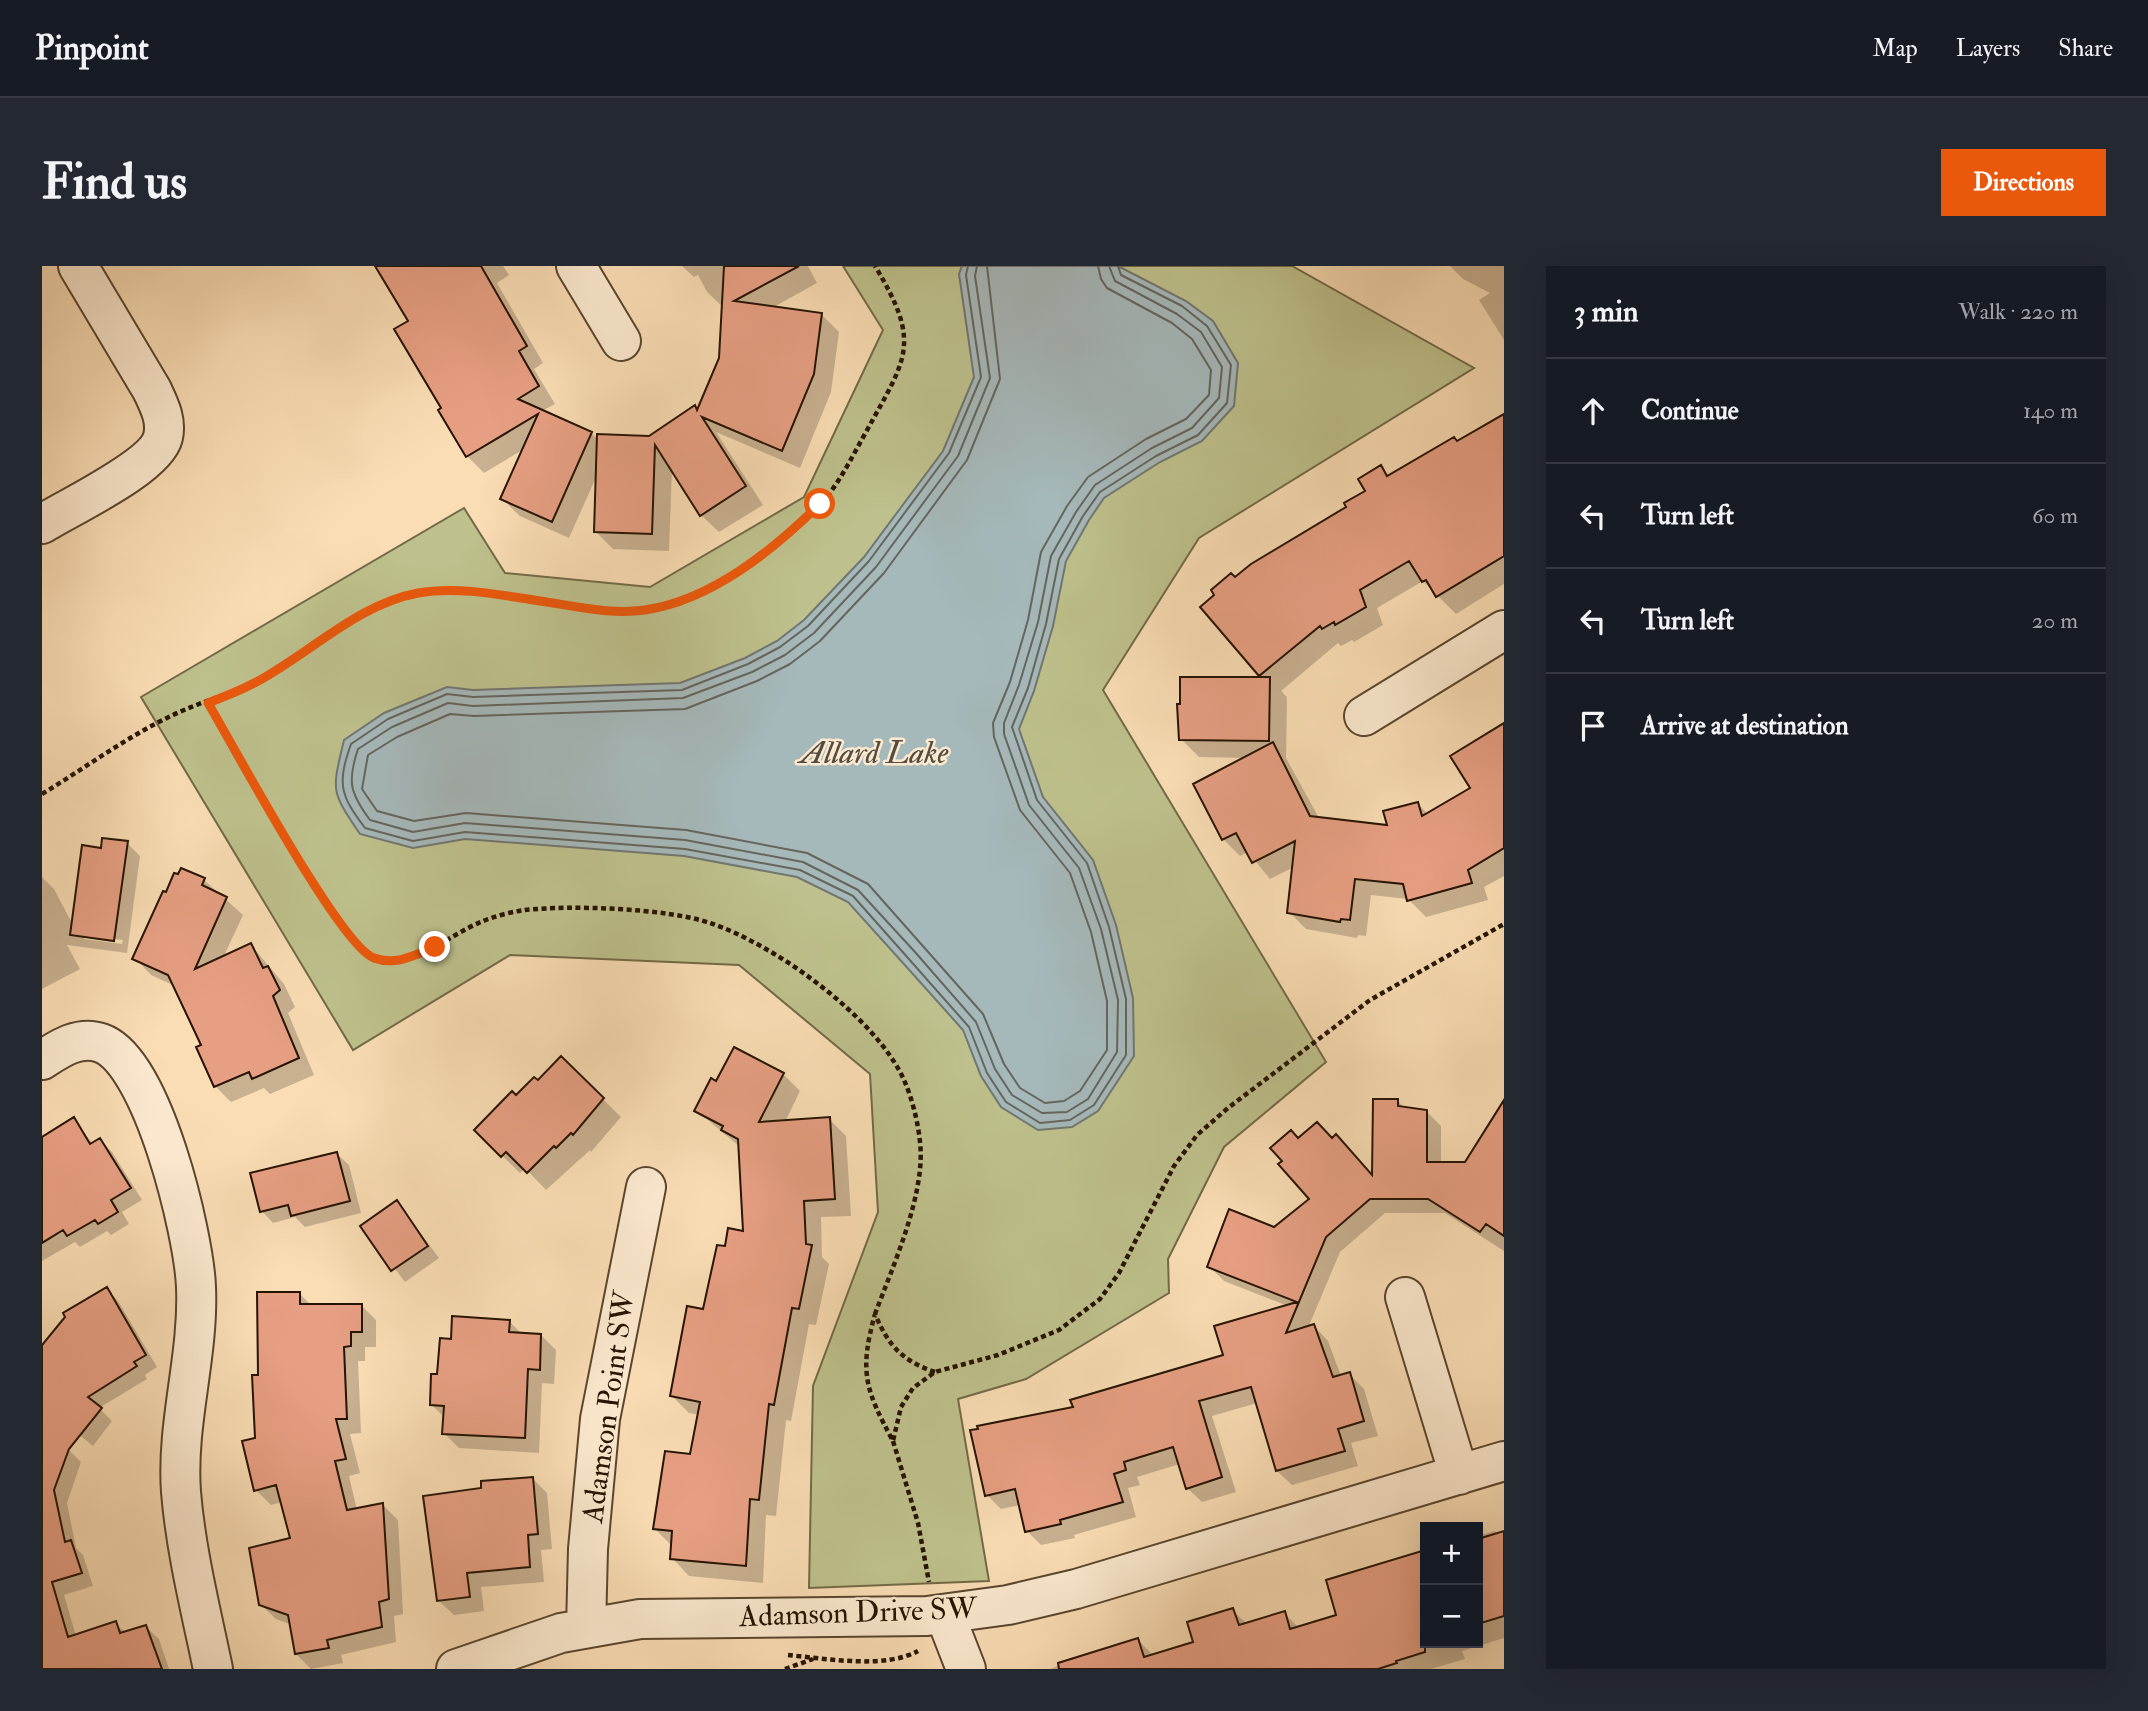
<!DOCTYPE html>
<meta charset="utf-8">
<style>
body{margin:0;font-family:"IM FELL Double Pica",serif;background:#242831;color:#f1f3f6}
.controls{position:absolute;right:21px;bottom:21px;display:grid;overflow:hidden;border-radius:0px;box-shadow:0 7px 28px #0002}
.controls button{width:63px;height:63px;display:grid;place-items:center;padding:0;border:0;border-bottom:2px solid #363941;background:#171b24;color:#f1f3f6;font:35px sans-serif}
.stop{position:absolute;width:21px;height:21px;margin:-16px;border:5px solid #ea580c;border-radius:50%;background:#fff}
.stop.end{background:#ea580c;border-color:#fff;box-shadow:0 2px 7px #0008}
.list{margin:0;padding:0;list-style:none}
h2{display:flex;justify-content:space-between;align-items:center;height:91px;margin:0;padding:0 28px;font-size:30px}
h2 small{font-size:23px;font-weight:400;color:#9ea1a6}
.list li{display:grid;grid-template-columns:46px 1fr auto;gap:21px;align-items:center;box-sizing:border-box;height:105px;padding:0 28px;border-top:2px solid #363941}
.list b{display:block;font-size:26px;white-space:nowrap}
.list em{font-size:23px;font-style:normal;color:#9ea1a6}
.icon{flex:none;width:38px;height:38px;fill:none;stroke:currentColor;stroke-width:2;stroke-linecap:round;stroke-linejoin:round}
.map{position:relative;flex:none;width:1462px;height:1403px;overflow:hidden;border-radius:0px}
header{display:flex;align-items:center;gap:42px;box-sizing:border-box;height:98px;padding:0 35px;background:#171b24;border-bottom:2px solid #363941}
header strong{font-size:33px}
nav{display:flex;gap:38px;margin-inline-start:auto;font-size:24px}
.intro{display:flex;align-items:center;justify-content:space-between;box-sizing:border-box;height:168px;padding:0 42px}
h1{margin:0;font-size:49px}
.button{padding:18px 32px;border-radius:0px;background:#ea580c;color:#fff;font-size:24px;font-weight:700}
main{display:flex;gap:42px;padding:0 42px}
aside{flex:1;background:#171b24;border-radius:0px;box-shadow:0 7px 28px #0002}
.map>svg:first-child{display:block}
.green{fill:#bec18d;stroke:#726a46;stroke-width:2}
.water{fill:#a5b8ba;stroke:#727670;stroke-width:2}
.shadow{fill:#0003;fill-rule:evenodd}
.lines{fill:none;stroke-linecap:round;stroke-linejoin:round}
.shore{stroke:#65655d;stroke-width:2}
.building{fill:#e79f83;stroke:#251200;stroke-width:2}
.minor-casing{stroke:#5a452d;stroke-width:42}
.path{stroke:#251200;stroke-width:4.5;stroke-dasharray:5 3.5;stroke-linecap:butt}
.minor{stroke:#fce9cf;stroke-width:38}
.route{stroke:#ea580c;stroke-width:9}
.labels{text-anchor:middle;stroke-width:5;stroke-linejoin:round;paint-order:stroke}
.street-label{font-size:30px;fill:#251200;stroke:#fce9cf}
.water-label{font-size:32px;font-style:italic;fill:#524c41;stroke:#fce9cf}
</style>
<header>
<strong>Pinpoint</strong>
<nav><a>Map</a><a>Layers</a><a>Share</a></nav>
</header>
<div class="intro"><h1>Find us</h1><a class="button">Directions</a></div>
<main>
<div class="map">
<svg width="1462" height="1403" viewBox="0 0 1462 1403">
<rect width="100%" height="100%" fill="#faddb5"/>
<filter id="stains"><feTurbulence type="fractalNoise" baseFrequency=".00286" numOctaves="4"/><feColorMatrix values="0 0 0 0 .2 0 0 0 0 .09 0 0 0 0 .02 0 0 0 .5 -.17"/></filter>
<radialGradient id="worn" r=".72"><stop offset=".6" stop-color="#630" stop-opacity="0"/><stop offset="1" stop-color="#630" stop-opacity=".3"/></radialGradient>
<path class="green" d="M801 0H1250L1432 102 1157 272 1061 424 1284 796 1182 881 1126 993 1127 1027 984 1113 916 1133 947 1315 767 1322 771 1120 836 946 828 808 697 699 468 689 311 784 99 431 422 242 463 307 608 321 762 231 841 64Z"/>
<path class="water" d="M920 0H1076L1144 35 1171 55 1196 97 1192 140 1160 175 1118 196 1062 232 1047 254 1024 295 1011 360 992 425 977 463 1001 531 1051 594 1074 659 1091 732 1092 790 1056 845 1030 861 996 864 959 841 939 810 921 764 861 697 806 636 755 611 642 590 423 573 371 582 318 568C288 524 290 525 302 474L342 447 405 421 431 424 638 417 703 392 735 375 762 354 822 291 901 185 932 111 917 8Z"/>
<path class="shadow" d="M334 0H461L467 9 455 17 501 97 492 103 513 138 500 145 549 167 557 175 607 172 656 146 679 93 682 42 665 26 656 9 652 11 640 0H766L775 17 730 42 779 48 797 66 789 126 758 202 674 166 721 239 677 266 659 249 630 203 627 285 571 283 553 265 555 209 527 272 478 250 460 233 482 183 442 207 425 190 402 142 368 55Z
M1408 0H1462V74L1437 34 1448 27 1421 13Z
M1339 202 1348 211 1462 273V318L1414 348 1381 315 1335 342 1341 359 1312 376 1310 374 1299 380 1296 377 1239 425 1245 431 1244 492 1277 552 1347 561 1375 537 1386 548 1431 522 1462 459V610L1442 621 1446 634 1384 651 1366 633 1329 629 1324 670 1316 669 1315 672 1264 663 1247 646 1252 601 1228 613 1206 586 1198 590 1181 573 1205 492 1157 491 1139 473 1222 413 1161 341 1193 313 1306 242 1325 225Z
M85 577 98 590 85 687 25 679 38 703 0 723V611L12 623 31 659 60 584ZM42 669 81 674 80 678 42 673Z
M162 614 201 649 181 692 209 679 242 718 253 741 246 747 272 809 228 828 222 822 189 836 173 820 162 780 133 720 109 709 93 692Z
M519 792 579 851 549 886 548 884 504 924 483 902 478 907 434 864 496 816Z
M741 808 758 825 743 856 787 853 804 870 809 950 779 951 780 991 787 998 774 1059 767 1058 749 1155 744 1154 734 1250 724 1249 721 1317 647 1310 630 1292 631 1281 613 1263 649 1190 657 1149 647 1147 630 1130 684 982 703 967 698 881 654 844 675 818Z
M1356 835 1363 843 1384 845 1399 860V898H1424L1462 860V985L1403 947H1343L1298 986 1266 1062 1272 1060 1286 1075 1299 1110 1307 1108 1322 1123 1336 1170 1309 1177 1316 1200 1250 1219 1235 1205 1215 1137 1170 1150 1194 1226 1160 1236 1145 1222 1138 1198 1095 1211 1098 1219 1086 1222 1094 1251 1032 1269 1033 1272 999 1279 985 1265 979 1239 959 1243 945 1229 1033 1143 1183 1090 1246 1040 1182 1015 1167 1000 1233 963 1269 933 1257 874 1332 912Z
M32 854 51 878 58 874 70 886 100 934 80 946 87 958 69 969 65 965 38 981 33 976 0 995V873Z
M295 888 307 899 319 947 263 961 253 951 231 957 220 945Z
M355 936 397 992 363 1016 321 960Z
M64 1023 76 1035 115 1101 103 1109 105 1113 57 1142 70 1155 51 1180 0 1139V1082Z
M258 1028 270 1040 319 1039 334 1054V1081H323V1095H316L319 1167 308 1168 318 1207 307 1210 315 1244 341 1239 356 1254 361 1348 352 1350 354 1376 299 1389 301 1397 269 1403 254 1388 250 1359 234 1353 218 1338 250 1273 240 1236 229 1239 214 1224 218 1111Z
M467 1055 480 1068 499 1069 514 1084 512 1118 500 1117 497 1187 417 1182 402 1167 403 1152 389 1138 410 1075Z
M0 1173 26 1183 39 1196 25 1237 34 1282 41 1289 51 1320 22 1329 34 1370 73 1357 84 1367 104 1361 117 1373 127 1403H0Z
M490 1212 505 1227 510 1283 499 1284 502 1316 439 1321 442 1345 412 1349 397 1335 441 1224Z
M1453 1265 1457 1269 1462 1267V1372L1420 1385 1423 1393 1389 1403H1008L1050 1387 1096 1374 1111 1389 1154 1378 1190 1344 1205 1358 1242 1347 1257 1362 1296 1350 1286 1316 1383 1286V1377H1436V1270Z"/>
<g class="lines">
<path class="shore" d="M926 0 924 9 939 111 907 187 827 295 766 360 738 381 706 398 640 424 431 431 405 428 346 453 309 478C295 518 298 529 323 562L371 575 423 566 643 583 758 604 811 630 866 692 927 761 945 807 964 836 998 857 1028 854 1052 839 1084 789V733L1067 661 1045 597 995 534 970 461 986 422 1004 358 1017 293 1041 250 1058 226 1114 190 1156 169 1185 137 1189 99 1165 60 1140 40 1079 9 1076 0
M935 0 933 10 948 112 916 190 834 301 772 367 743 389 710 406 641 432 431 440 406 437 350 461 316 483C305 516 308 527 328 554L371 566 423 557 643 574 761 596 816 624 873 686 934 756 953 803 970 829 1000 847 1025 846 1046 833 1075 786 1076 734 1059 663 1037 602 987 539 962 468V457L977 419 996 356 1009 290 1034 246 1053 219 1110 182 1150 162 1177 132 1180 101 1159 66 1135 48 1073 15 1067 0
M945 0 958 113 925 194 842 307 778 375 748 398 715 415 643 443 432 450 408 448 355 471 326 489 320 523 335 545 372 555 424 547 644 564 765 587 826 618 941 748 962 798 978 822 1003 837 1022 835 1038 825 1065 784V735L1049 666 1028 607 978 544 952 471 951 457 968 416 986 354 999 286 1025 240 1046 211 1104 173 1144 153 1167 129 1169 104 1150 73 1130 57 1065 22 1059 13 1056 0"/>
</g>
<path class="building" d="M333 0H439L485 80 477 85 497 120 476 133 550 166 510 256 458 233 496 148 424 191 396 144 399 142 352 63 366 55Z
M682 0H757L692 35 780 47 772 108 740 185 660 151 704 220 658 250 613 179 610 268 552 266 555 168 607 170 653 139 655 144 677 92Z
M1462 148V290L1394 331 1384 314 1380 316 1367 295 1318 324 1324 341 1293 359 1292 356 1280 363 1278 360 1217 410 1158 341 1172 329 1169 324 1189 307 1193 311 1209 298 1304 241 1302 237 1323 225 1316 213 1339 199 1345 210 1412 171 1415 175Z
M1138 411H1228L1227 475 1137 474 1135 438H1138Z
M1462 457V582L1426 604 1430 617 1365 635 1361 618 1313 613 1308 654 1299 653 1298 656 1245 647 1253 575 1210 597 1194 567 1180 574 1151 518 1231 476 1268 550 1345 559 1341 545 1376 536 1380 550 1428 522 1408 490Z
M60 572 86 575 72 675 28 669 40 579 59 582Z
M139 602 163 612 160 619 185 631 153 703 209 677 221 702 226 700 238 724 231 730 257 792 210 813 207 806 172 821 154 781 159 779 126 709 90 693 121 625 124 626 132 607 136 608Z
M692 781 742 807 717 856 788 851 793 933 762 935 764 978 770 979 757 1043 750 1042 732 1139 727 1138 717 1234 708 1233 704 1300 628 1293 630 1265 611 1263 623 1185 648 1188 658 1136 628 1130 645 1040 661 1043 675 979 683 980 686 962 701 965 696 873 679 864 681 860 652 845 669 812 674 815Z
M519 790 562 832 531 869 529 867 514 882 512 880 485 907 464 886 459 891 432 864 470 825 474 829 492 811 496 814Z
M1331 833H1356V840L1385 844V896H1423L1462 834V970L1444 958 1438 966 1386 933H1328L1284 971 1244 1067 1272 1058 1291 1111 1308 1106 1322 1155 1296 1163 1303 1185 1234 1205 1209 1121 1157 1135 1180 1211 1144 1223 1131 1181 1082 1196 1084 1204 1072 1208 1081 1236 1018 1254 1019 1258 983 1266 973 1223 943 1230 928 1164 936 1163 935 1160 1031 1141 1028 1134 1181 1089 1172 1060 1255 1036 1165 1001 1187 943 1232 961 1267 933 1236 898 1240 895 1228 882 1249 864 1256 872 1275 856 1290 872 1294 868 1330 909Z
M32 851 48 878 58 872 89 922 69 934 76 946 56 958 53 954 25 970 21 964 0 977V871Z
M295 886 308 935 249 950 246 939 218 946 208 907Z
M355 934 386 980 349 1005 318 960Z
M65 1021 104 1089 92 1096 95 1100 46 1131 60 1142 27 1183 12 1224 23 1276 29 1274 40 1307 10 1316 26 1371 74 1355 78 1367 104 1359 120 1403H0V1079L23 1051 21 1047Z
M215 1026H258V1038H320V1066H309V1080L302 1081 305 1153H294L304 1193 293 1195 305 1244 341 1237 347 1333 337 1336 340 1361 285 1374 287 1382 253 1388 246 1349 217 1339 207 1282 248 1272 234 1219 212 1225 200 1175 213 1172 210 1109H216Z
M410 1050 468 1054 467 1066 499 1068 498 1104 486 1103 483 1172 400 1168 402 1140 388 1139 389 1108H395L398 1072 409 1073Z
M491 1211 496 1268 486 1269 488 1301 425 1307 428 1331 395 1335 381 1230 439 1222V1215Z
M1462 1265V1350L1436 1358V1273Z
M1383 1284V1386L1354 1395 1355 1397 1336 1403H1017L1016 1397 1096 1372 1102 1391 1151 1376 1145 1356 1191 1342 1197 1359 1243 1345 1248 1363 1294 1349 1284 1314Z"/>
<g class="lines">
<defs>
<path id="minor" d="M534 0 579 75
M0 258C27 241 114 201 121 171 125 154 117 139 110 124L36 0
M1322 450 1462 364
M0 794C17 783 37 769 59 777 111 795 152 969 154 1021 157 1090 134 1157 139 1226 144 1286 159 1345 171 1403
M1363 1031 1417 1209
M903 1349 924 1403
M544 1362 546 1283 558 1153 604 921
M414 1403 519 1367 598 1353 885 1350 966 1339 1034 1323 1462 1195"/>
</defs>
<use href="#minor" class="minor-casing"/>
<path class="path" d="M166 437C191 479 298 680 332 692 370 705 406 669 439 656 452 650 469 646 483 644 529 639 624 642 668 657 732 678 834 751 862 814 870 832 876 856 878 876 884 927 851 1000 833 1048
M0 528C43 502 86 470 131 449 164 433 199 426 231 407 275 381 313 344 363 330 423 313 490 336 549 343 566 345 584 346 600 344 659 339 740 281 779 238 798 216 810 191 824 166 865 91 880 78 833 0
M893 1106C860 1095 846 1079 833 1048 817 1106 823 1123 851 1175L859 1141 871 1122 893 1106 956 1089 1017 1064 1058 1033 1077 1007 1132 900 1155 869 1186 842 1328 734 1462 658
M851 1175 876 1257 887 1316
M746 1389C786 1393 843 1403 876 1385
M743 1403 771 1393"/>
<use href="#minor" class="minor"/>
</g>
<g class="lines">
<path class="route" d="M393 681C374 689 353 700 332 692 298 680 191 479 166 437 189 428 212 419 233 405 279 377 322 337 376 327 416 320 459 329 498 335 532 340 569 349 603 344 670 334 731 284 778 238"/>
</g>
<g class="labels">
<g class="street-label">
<text transform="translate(566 1141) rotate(-82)" y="10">Adamson Point SW</text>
<text transform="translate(816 1346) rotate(-2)" y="10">Adamson Drive SW</text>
</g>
<g class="water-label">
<text x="832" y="497">Allard Lake</text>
</g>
</g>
<rect width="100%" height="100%" filter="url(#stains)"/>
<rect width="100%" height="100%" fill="url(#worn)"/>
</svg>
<div class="controls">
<button>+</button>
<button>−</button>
</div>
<div class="stop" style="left:778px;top:238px"></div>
<div class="stop end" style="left:393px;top:681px"></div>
</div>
<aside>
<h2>3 min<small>Walk · 220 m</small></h2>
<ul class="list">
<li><svg class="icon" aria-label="ahead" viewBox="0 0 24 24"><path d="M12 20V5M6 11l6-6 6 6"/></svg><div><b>Continue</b></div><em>140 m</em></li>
<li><svg class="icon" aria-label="left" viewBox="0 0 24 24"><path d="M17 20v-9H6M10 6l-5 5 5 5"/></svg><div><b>Turn left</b></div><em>60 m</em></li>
<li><svg class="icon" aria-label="left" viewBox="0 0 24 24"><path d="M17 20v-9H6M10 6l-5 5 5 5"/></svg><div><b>Turn left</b></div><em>20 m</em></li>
<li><svg class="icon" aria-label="arrive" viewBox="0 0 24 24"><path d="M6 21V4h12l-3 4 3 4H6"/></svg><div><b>Arrive at destination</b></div></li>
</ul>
</aside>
</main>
